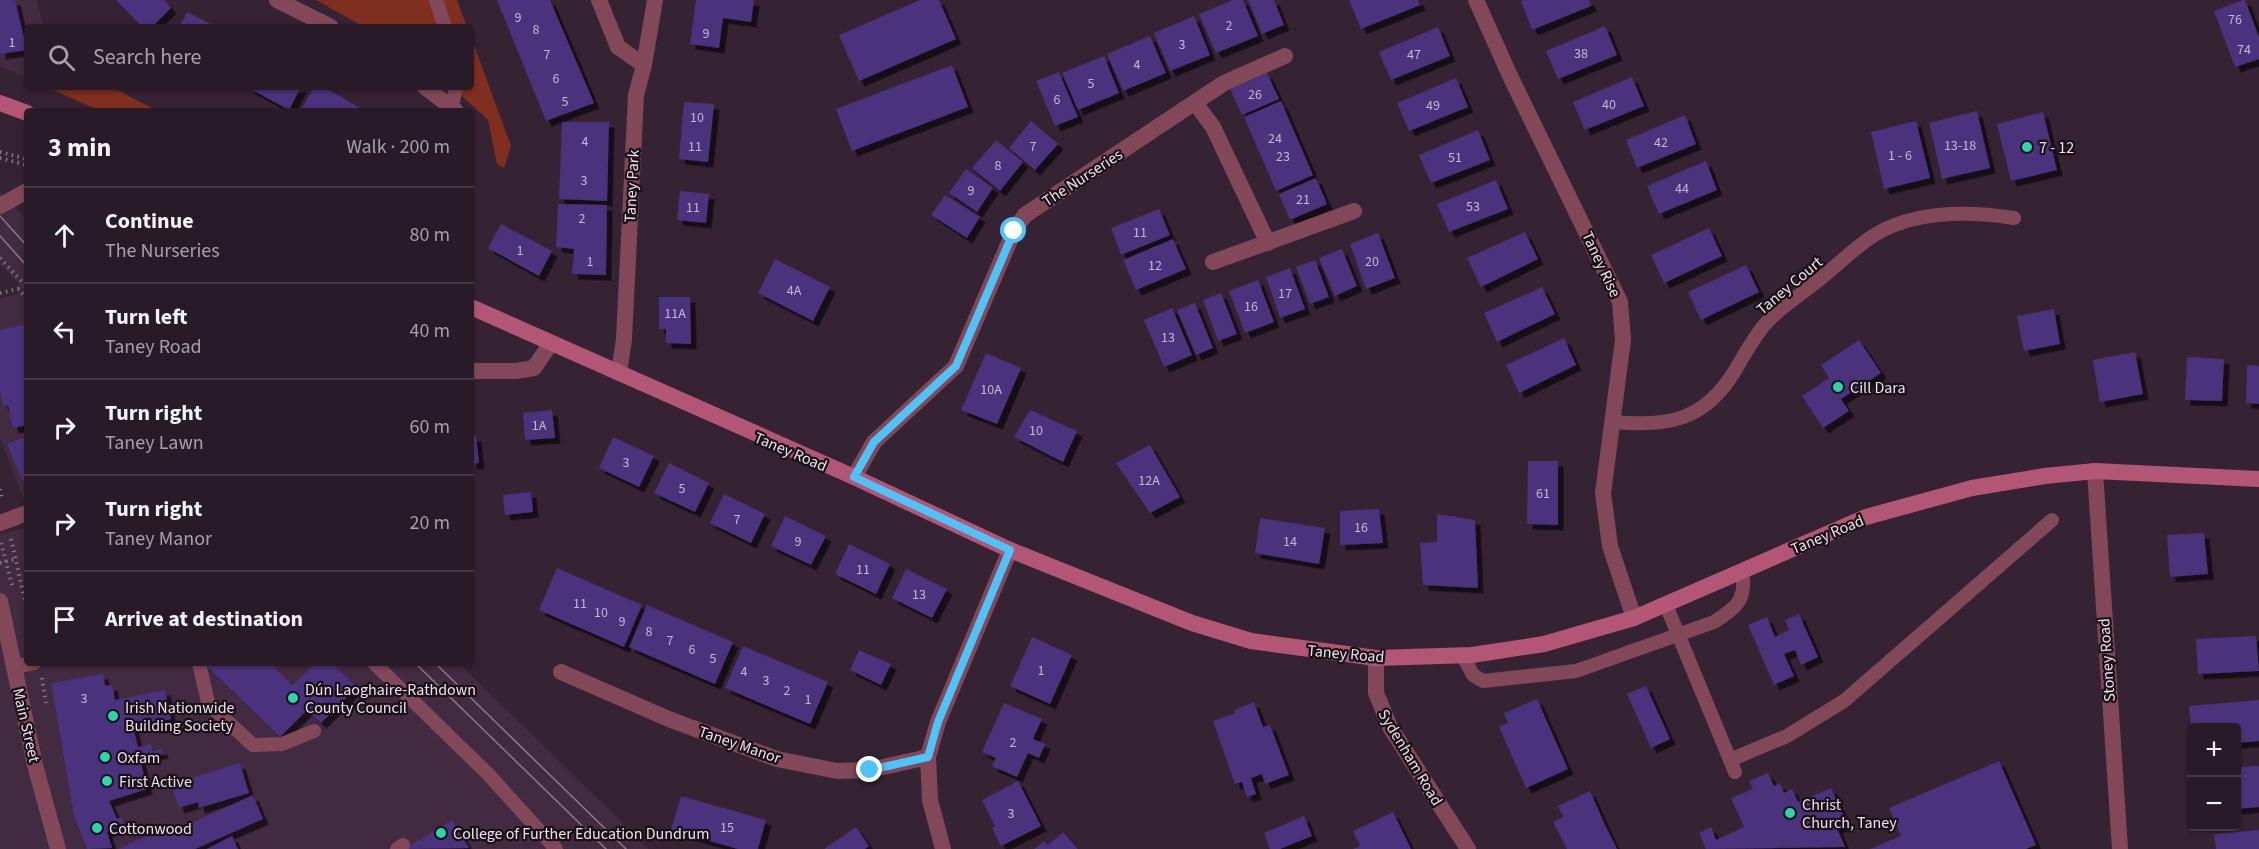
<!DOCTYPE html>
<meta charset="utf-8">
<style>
body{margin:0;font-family:"Source Sans 3",sans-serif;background:#342733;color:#f1f3f6}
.controls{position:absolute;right:18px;bottom:18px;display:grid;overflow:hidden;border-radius:6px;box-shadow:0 2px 4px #0004}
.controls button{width:54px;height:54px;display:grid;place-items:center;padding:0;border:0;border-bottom:2px solid #443844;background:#281a27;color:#f1f3f6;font:30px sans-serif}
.stop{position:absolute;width:18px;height:18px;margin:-14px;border:4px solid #4fc3f7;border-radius:50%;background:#fff}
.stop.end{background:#4fc3f7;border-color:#fff;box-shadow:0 2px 6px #0008}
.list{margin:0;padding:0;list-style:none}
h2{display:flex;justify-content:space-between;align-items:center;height:78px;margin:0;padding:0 24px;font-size:26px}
h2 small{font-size:20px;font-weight:400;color:#a5a1a7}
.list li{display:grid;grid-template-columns:39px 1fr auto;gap:18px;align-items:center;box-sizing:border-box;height:96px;padding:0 24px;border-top:2px solid #443844}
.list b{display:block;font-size:22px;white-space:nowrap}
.list p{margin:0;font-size:20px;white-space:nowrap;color:#a5a1a7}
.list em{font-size:20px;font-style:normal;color:#a5a1a7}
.icon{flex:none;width:33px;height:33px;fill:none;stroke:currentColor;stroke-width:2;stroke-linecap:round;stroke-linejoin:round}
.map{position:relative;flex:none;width:2259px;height:849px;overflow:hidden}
.search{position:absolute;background:#281a27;box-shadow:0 2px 4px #0004;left:24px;top:24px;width:450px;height:66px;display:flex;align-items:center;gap:15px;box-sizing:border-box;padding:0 21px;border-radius:6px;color:#a5a1a7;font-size:22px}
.panel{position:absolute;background:#281a27;box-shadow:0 2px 4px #0004;left:24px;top:108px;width:450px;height:558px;border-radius:6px}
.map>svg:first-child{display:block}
.built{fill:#422a40}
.green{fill:#7f2e1f}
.building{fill:#4c307b;filter:url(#shadow)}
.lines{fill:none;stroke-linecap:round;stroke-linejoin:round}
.path{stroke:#847482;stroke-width:4;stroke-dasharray:1.5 4.5;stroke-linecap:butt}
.service{stroke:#82485a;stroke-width:14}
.minor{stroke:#82485a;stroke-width:16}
.tertiary{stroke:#82485a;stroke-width:16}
.secondary{stroke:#b35675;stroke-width:16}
.tram{stroke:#8a7b89;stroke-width:1.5}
.route{stroke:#4fc3f7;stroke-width:8}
.poi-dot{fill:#2dd5ab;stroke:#180f17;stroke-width:2}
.labels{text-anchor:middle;stroke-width:4.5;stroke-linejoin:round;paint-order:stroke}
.number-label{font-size:14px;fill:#c6b5d0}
.poi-label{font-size:16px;fill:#eee1ec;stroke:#180f17;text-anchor:start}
.street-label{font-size:16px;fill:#eee1ec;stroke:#180f17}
</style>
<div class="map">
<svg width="2259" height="849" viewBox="0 0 2259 849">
<defs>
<filter id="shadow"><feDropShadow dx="5.5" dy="5.5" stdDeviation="0" flood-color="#0009"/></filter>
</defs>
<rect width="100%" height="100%" fill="#352334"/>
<path class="built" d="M0 0H37L43 27H27V78L0 66Z
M0 191 27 220V496L23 498 0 438V298L18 294V283L0 264Z
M27 528V663H459L649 849H0V534Z"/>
<path class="green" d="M316 0H457L467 27H364Z
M471 37 511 146 504 168 497 164 488 120 452 87H471Z
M47 87H111L158 111H100Z"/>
<path class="building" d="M0 0H15L27 50 0 54Z
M116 0H164L171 8 152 27H142Z
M497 0H550L594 103 546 121Z
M696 0H754L751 22 723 18 719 48 690 44Z
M920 0H939L956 39 859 81 839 35Z
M1233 0H1243L1258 36 1216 53 1199 14Z
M1248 0H1274L1284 25 1262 34Z
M1349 0H1418L1420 5 1361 29Z
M1524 0H1589L1591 6 1532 30 1521 1Z
M2243 0H2245L2259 37V59L2235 67 2214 11Z
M187 12 207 22 216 27H179Z
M1194 16 1210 55 1170 71 1154 33Z
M1605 26 1617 55 1558 79 1546 51Z
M1438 27 1450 56 1391 80 1379 52Z
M1150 36 1166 73 1123 91 1107 54Z
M1104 56 1119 93 1078 110 1062 73Z
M952 65 968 107 852 151 836 109Z
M1059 72 1078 117 1055 126 1036 81Z
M1267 73 1279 99 1242 115 1230 89Z
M1632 77 1644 106 1585 130 1573 102Z
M1456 78 1468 107 1409 131 1397 103Z
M247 87H301L289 110Z
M314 87H324L365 111H300Z
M1281 101 1313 175 1276 191 1244 117Z
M684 102 714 104 708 162 679 159Z
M1977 111 1990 168 1942 179 1929 123Z
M2043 112 2057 170 2011 181 1997 124Z
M1685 115 1696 144 1637 168 1626 140Z
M1031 121 1058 144 1035 170 1009 148Z
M1916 121 1930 178 1884 189 1871 132Z
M562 122H609L607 201 559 199Z
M1478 130 1490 160 1431 183 1419 155Z
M996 140 1023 162 1000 191 972 168Z
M1706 161 1717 190 1659 214 1647 186Z
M966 169 993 188 977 212 949 193Z
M1316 178 1327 204 1290 220 1279 194Z
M1496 180 1508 209 1449 232 1437 204Z
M680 191 709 194 706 223 677 220Z
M945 195 980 217 967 238 931 215Z
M558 204 607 205 606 275 572 274 574 249 556 247Z
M1159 209 1170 235 1121 255 1111 228Z
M501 224 552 251 539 276 488 248Z
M1709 228 1722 256 1664 283 1651 255Z
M1525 232 1538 259 1481 287 1467 258Z
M1378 233 1395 278 1366 289 1350 244Z
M1173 239 1186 269 1136 290 1123 260Z
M1342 249 1357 286 1335 296 1319 258Z
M775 259 830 287 813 321 758 293Z
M1315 260 1329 297 1310 304 1296 267Z
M1746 265 1759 292 1701 320 1688 292Z
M1290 268 1305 309 1280 318 1266 277Z
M1258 280 1274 322 1245 333 1229 291Z
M1542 287 1555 314 1497 342 1484 313Z
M1221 293 1237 334 1218 341 1203 300Z
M659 297H690L691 344 666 343V329H659Z
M1195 303 1213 348 1196 355 1177 310Z
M1172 308 1192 355 1164 367 1144 320Z
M2054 309 2060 344 2024 351 2017 316Z
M27 324V425L13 428 8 405 3 406 0 392V330Z
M1564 338 1576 365 1519 393 1506 365Z
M1859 340 1881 373 1841 399 1849 411 1823 428 1802 396 1829 378 1821 365Z
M2135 352 2143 394 2100 402 2093 360Z
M986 353 1021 368 997 424 961 410Z
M2187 357 2224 359 2222 401 2185 400Z
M2247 365 2259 366V404L2246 403Z
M552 410 555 438 525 440 523 413Z
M1030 410 1077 431 1063 462 1014 437Z
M27 436V491L7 444Z
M471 436H476L479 463 471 464Z
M613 437 654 456 639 487 599 468Z
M1150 445 1180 497 1150 513 1116 463Z
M1528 461H1558V525L1527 524Z
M669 463 709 483 695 512 654 493Z
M531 492 533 512 505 515 503 495Z
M724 494 765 514 751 543 710 523Z
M1379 509 1383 543 1340 545V511Z
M1437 514 1475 520 1478 588 1423 585 1420 543 1437 542Z
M785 516 826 536 811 565 771 546Z
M1260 518 1325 528 1319 564 1255 553Z
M2204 533 2208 574 2170 577 2167 535Z
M849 544 890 564 876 594 835 574Z
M557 568 642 605 624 647 539 610Z
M906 569 947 589 932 618 892 598Z
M647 605 733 642 715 684 629 647Z
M1799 614 1818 657 1801 665 1795 650 1784 654 1794 676 1774 685 1748 625 1767 617 1775 637 1789 630 1785 620Z
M2256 636 2259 671 2198 674 2196 639Z
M1032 637 1072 655 1050 704 1010 686Z
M743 646 828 682 810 724 725 688Z
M859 650 891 664 881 685 850 670Z
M203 663H270L293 685 315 663H332L357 687 321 723 307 710 280 737Z
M103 674 105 686 112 685 115 700 165 690 171 719 133 727 138 747 151 744 152 751 162 749 163 753 140 758 147 789 109 801 117 819 121 817 125 825 107 832 112 848 87 849 74 816 51 683Z
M1646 686 1670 739 1651 748 1627 694Z
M1537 699 1568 769 1526 788 1499 727 1508 723 1504 713Z
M2259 700V741L2236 743V728H2191L2189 706Z
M1254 702 1263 727 1270 725 1289 775 1265 784 1262 774 1251 778 1256 794 1247 797 1242 782 1235 784 1213 721 1235 713 1234 710Z
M1004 703 1042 719 1033 739 1045 744 1039 758 1028 753 1017 777 992 766 996 758 982 752Z
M1999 761 2036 845 2026 849H1870L1901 836 1889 808Z
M240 763 249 793 199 808 198 802 179 808 171 784Z
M2259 766V807L2236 809V767Z
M1768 773 1774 786 1780 783 1784 793 1792 789 1798 802 1831 788 1847 823 1837 828 1845 847 1706 849 1699 833 1711 827 1716 840 1744 827 1731 798 1753 789 1749 781Z
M1018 781 1041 826 1001 846 992 828 995 826 982 800Z
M1590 791 1606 827 1617 849H1567L1553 822 1563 817 1558 806Z
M253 795 263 819 195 849H118L174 824 176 830Z
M681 796 766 820 758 849H738L671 830Z
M1393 812 1411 849H1353L1360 846 1353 831Z
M1304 816 1312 836 1280 849H1270L1264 833Z
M452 820 469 848 404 849Z
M856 827 869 846 865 849H824Z
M2259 830V849H2216L2214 834Z
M1063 832 1078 849H1034L1044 841 1048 845Z
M232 836 238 849H207Z"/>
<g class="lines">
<path class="path" d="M0 152 27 159
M0 158 27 165
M0 258 27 287
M0 293 18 289 27 298
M0 489 2 500
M11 539 27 610
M1 543 12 585
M0 563 16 559
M42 678 46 703"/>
<path class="service" d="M436 0 445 27
M452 106 456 87
M1613 422C1667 427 1704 421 1734 372 1744 356 1754 336 1767 322 1782 306 1803 293 1820 279 1838 265 1856 246 1876 234 1917 210 1969 211 2014 218
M1666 605 1735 772
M1463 656 1473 675 1483 681 1576 671 1714 622C1737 607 1747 600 1742 571
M199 663 208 702 213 708 253 745 282 744 314 731
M374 663 488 774 556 849
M13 667 34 663
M1730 760 1787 736 1844 701 2052 520
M397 849 403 845"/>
<path class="minor" d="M277 0 331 27
M599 0 618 47 644 65
M1476 0 1511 78 1620 302 1623 340 1603 493 1610 546 1634 618
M425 87 456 111
M1196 104 1213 127 1268 243
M0 206 27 191
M1213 262 1354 211
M471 371H516L534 368 551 343
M619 373 624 339 636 95 644 65 655 0
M2095 471 2120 849
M854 477 874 442 956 366 1014 231 1025 215 1224 83 1285 56
M0 523 27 513
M1376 658V693L1390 727 1468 849
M561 672 671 720 777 759 837 771 870 770 928 757
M943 849 930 800 928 757 938 722 1010 550"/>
<path class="tertiary" d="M0 601 35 765 58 849"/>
<path class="secondary" d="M0 103 27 113
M471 307 854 477 1010 550 1192 623 1251 641 1376 658 1472 655 1544 644 1634 618 1866 517 1972 488 2045 476 2095 471 2259 479"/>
<path class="tram" d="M0 216 27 246
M0 236 27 266
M415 663 606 849
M435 663 626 849"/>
</g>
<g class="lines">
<path class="route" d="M870 770 928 757 938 722 1010 550 854 477 874 442 956 366 1014 231"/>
</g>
<g class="poi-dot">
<circle cx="2027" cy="147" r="6"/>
<circle cx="1838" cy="387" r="6"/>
<circle cx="293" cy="698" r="6"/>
<circle cx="113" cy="716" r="6"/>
<circle cx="105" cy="757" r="6"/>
<circle cx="107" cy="781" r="6"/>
<circle cx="1790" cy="813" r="6"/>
<circle cx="97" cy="828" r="6"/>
<circle cx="441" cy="833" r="6"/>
</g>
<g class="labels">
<g class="number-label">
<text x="518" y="22">9</text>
<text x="2235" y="24">76</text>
<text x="1229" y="30">2</text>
<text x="536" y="34">8</text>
<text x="706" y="38">9</text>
<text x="12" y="47">1</text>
<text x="1182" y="49">3</text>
<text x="2244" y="54">74</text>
<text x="1581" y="58">38</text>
<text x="547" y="59">7</text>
<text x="1414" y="59">47</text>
<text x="1137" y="69">4</text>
<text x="556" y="83">6</text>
<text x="1091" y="88">5</text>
<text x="1255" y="99">26</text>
<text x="1057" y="104">6</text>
<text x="565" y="106">5</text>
<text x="1609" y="109">40</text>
<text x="1433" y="110">49</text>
<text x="697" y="122">10</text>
<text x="1275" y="143">24</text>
<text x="585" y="146">4</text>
<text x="1661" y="147">42</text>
<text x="1960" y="150">13-18</text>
<text x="695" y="151">11</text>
<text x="1033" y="151">7</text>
<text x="1900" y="160">1 - 6</text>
<text x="1283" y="161">23</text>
<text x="1455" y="162">51</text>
<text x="998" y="170">8</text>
<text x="584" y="185">3</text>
<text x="1682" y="193">44</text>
<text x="971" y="195">9</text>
<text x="1303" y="204">21</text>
<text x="1473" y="211">53</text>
<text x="693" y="212">11</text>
<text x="582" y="223">2</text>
<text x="1140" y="237">11</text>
<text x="520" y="255">1</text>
<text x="590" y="266">1</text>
<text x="1372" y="266">20</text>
<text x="1155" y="270">12</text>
<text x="794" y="295">4A</text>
<text x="1285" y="298">17</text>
<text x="1251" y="311">16</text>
<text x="675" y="318">11A</text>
<text x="1168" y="342">13</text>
<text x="991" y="394">10A</text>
<text x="539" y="430">1A</text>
<text x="1036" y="435">10</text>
<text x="626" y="467">3</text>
<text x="1149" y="485">12A</text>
<text x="682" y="493">5</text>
<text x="1543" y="498">61</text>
<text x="737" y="524">7</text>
<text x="1361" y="532">16</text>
<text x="798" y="546">9</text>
<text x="1290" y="546">14</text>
<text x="863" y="574">11</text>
<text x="919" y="599">13</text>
<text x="580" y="608">11</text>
<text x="601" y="617">10</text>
<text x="622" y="626">9</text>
<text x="649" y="636">8</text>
<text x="670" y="645">7</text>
<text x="692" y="654">6</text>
<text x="713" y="663">5</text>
<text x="1041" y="675">1</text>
<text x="744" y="676">4</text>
<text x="766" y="685">3</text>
<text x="787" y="695">2</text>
<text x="84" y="703">3</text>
<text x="808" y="704">1</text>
<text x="1013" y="747">2</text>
<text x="1011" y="818">3</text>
<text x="727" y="832">15</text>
</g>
<g class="poi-label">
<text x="2039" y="153">7 - 12</text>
<text x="1850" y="393">Cill Dara</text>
<text x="305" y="695">Dún Laoghaire-Rathdown<tspan x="305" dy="18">County Council</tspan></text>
<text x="125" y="713">Irish Nationwide<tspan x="125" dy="18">Building Society</tspan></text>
<text x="117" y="763">Oxfam</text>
<text x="119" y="787">First Active</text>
<text x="1802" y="810">Christ<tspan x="1802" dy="18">Church, Taney</tspan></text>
<text x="109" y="834">Cottonwood</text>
<text x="453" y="839">College of Further Education Dundrum</text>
</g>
<g class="street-label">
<text transform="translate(1082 177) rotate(-33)" y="6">The Nurseries</text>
<text transform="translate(631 186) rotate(-87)" y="6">Taney Park</text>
<text transform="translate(1602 264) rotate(65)" y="6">Taney Rise</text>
<text transform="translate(1789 285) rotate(-40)" y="6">Taney Court</text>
<text transform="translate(791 451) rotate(23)" y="6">Taney Road</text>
<text transform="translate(1827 534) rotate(-23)" y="6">Taney Road</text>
<text transform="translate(1346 653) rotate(5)" y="6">Taney Road</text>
<text transform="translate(2106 660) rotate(-94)" y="6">Stoney Road</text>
<text transform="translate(27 725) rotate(77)" y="6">Main Street</text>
<text transform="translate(740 744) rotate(19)" y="6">Taney Manor</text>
<text transform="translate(1411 757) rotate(59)" y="6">Sydenham Road</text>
</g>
</g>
</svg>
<div class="controls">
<button>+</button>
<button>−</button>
</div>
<div class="stop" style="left:1014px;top:231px"></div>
<div class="stop end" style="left:870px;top:770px"></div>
<div class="search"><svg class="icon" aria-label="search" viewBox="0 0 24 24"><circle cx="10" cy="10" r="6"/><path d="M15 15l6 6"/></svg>Search here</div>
<section class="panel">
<h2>3 min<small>Walk · 200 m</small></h2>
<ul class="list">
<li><svg class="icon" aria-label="ahead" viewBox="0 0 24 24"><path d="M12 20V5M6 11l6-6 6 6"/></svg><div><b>Continue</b><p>The Nurseries</p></div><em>80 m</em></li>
<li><svg class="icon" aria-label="left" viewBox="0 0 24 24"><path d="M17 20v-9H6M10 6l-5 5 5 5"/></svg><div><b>Turn left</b><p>Taney Road</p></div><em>40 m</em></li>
<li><svg class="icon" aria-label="right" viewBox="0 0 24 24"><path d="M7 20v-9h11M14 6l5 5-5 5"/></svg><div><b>Turn right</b><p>Taney Lawn</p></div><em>60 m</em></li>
<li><svg class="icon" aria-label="right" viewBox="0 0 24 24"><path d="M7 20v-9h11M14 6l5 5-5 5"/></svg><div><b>Turn right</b><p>Taney Manor</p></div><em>20 m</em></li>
<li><svg class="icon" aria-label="arrive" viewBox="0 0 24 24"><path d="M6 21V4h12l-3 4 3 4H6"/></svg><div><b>Arrive at destination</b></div></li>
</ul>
</section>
</div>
